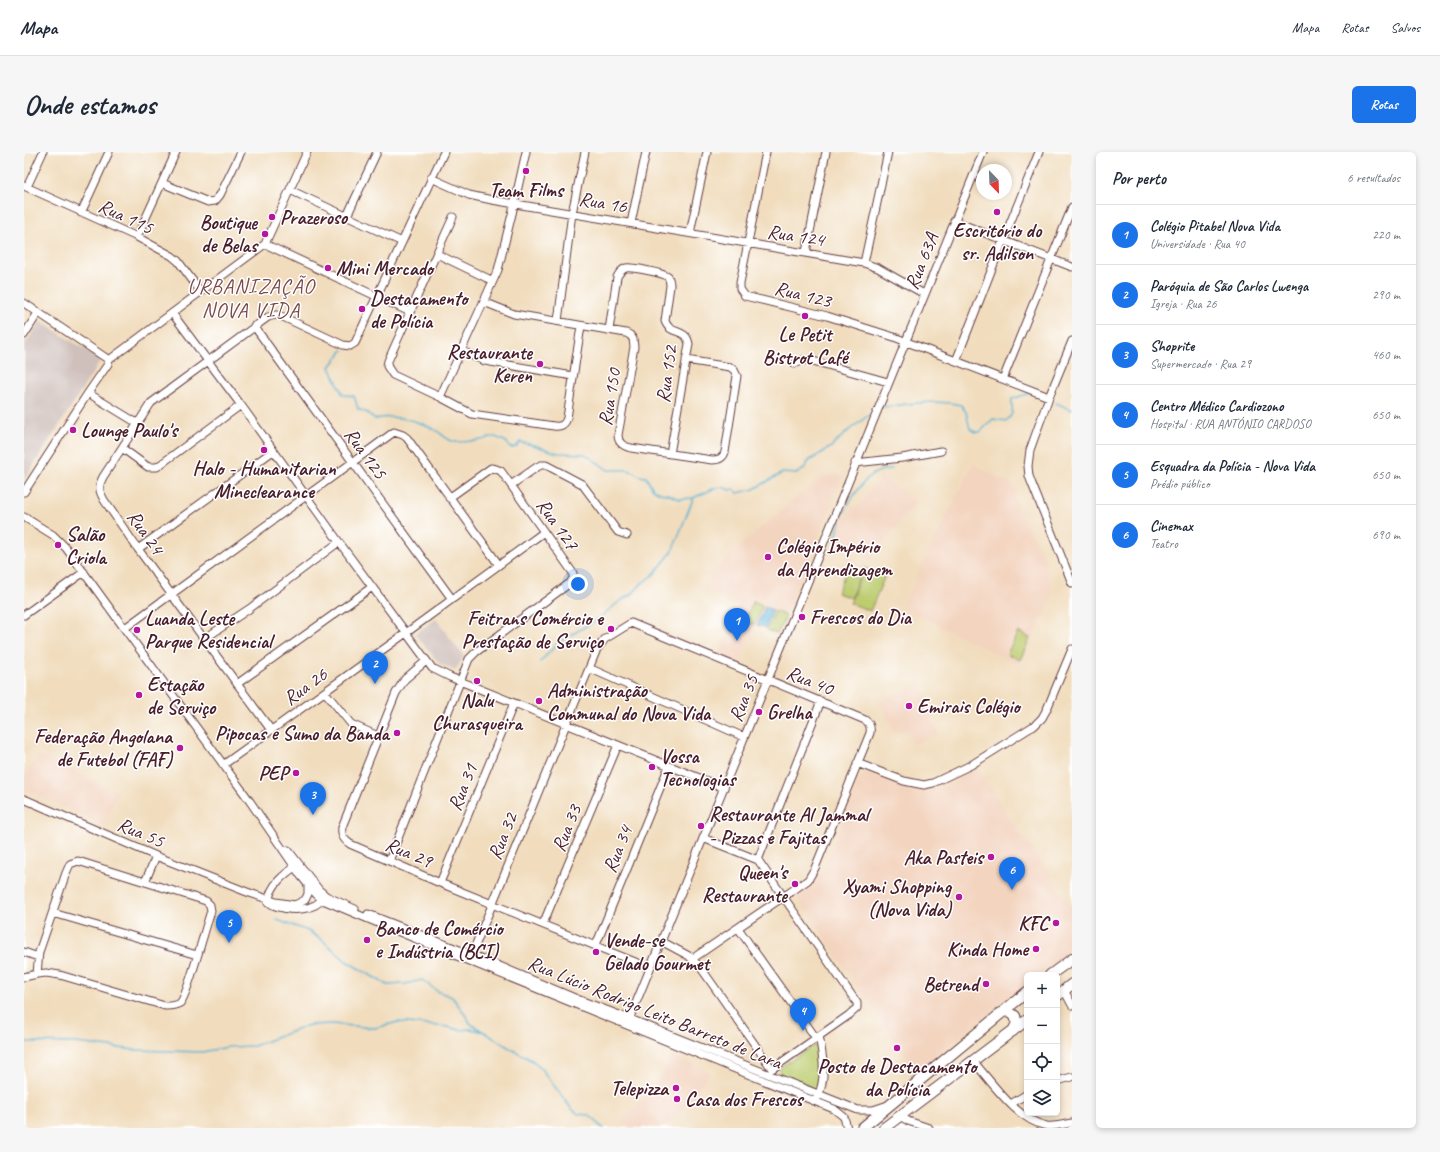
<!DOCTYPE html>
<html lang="pt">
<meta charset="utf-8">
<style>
body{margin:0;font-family:Caveat,sans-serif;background:#f6f6f7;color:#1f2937}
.controls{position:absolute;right:12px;bottom:12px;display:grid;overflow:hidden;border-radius:6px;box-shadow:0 2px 6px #0003}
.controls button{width:36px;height:36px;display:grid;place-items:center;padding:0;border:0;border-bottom:1px solid #e0e1e3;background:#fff;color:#1f2937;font:20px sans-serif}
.compass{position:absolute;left:952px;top:12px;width:36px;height:36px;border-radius:50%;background:#fff;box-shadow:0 2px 6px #0003;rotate:157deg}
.you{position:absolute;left:554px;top:432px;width:14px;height:14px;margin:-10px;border:3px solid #fff;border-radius:50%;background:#1a73e8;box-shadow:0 0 0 6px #1a73e833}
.badge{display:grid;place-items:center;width:26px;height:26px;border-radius:50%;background:#1a73e8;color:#fff;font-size:13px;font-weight:700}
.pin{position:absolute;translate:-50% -33px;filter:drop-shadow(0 1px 2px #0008)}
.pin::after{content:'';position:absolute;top:21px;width:14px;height:12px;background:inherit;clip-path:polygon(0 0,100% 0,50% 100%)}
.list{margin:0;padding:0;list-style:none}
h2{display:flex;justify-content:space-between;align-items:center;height:52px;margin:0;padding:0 16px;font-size:17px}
h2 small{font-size:13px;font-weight:400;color:#747a83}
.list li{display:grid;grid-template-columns:26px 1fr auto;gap:12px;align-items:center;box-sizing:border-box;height:60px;padding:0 16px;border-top:1px solid #e0e1e3}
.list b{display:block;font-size:15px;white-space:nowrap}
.list p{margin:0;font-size:13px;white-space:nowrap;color:#747a83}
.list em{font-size:13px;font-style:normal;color:#747a83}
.icon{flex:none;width:22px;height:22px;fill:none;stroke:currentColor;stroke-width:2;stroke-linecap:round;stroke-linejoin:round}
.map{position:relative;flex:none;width:1048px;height:976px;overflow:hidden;border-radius:6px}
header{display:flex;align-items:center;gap:24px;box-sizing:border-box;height:56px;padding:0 20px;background:#fff;border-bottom:1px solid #e0e1e3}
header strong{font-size:19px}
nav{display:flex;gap:22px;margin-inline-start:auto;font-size:14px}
.intro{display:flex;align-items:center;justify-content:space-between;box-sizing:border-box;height:96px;padding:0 24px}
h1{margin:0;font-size:28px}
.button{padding:10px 18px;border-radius:6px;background:#1a73e8;color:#fff;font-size:14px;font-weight:700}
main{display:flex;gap:24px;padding:0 24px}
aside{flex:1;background:#fff;border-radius:6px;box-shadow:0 2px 6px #0003}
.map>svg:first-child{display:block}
.built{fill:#f3d4bf}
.industrial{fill:#cfc0bb}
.green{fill:#bccc6e;stroke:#83764c}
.water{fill:#53afd1;stroke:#4e677e}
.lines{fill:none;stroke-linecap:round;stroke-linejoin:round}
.stream{stroke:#53afd1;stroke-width:1.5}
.minor-casing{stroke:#633c41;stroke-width:9}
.highway-casing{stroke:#633c41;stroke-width:12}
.minor{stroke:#fff;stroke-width:7}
.highway{stroke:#fff;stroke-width:10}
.poi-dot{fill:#b5179e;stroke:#fff;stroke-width:1.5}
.labels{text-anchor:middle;stroke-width:3;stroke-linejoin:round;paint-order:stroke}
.poi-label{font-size:20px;font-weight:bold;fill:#4a1f2b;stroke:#fff;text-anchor:start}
.street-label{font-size:20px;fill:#4a1f2b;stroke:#fff}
.neighbourhood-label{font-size:21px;letter-spacing:1px;fill:#7b4a4c;stroke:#fff}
</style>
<header>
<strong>Mapa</strong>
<nav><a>Mapa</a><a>Rotas</a><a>Salvos</a></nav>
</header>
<div class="intro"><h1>Onde estamos</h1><a class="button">Rotas</a></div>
<main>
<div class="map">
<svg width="1048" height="976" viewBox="0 0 1048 976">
<rect width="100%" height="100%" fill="#fff"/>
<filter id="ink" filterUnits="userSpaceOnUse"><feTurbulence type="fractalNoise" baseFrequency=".025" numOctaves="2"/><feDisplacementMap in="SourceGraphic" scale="8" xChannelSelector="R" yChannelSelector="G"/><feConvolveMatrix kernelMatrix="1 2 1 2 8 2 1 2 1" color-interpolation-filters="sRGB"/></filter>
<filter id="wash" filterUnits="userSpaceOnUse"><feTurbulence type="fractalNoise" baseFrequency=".012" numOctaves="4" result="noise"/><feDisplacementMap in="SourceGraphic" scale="16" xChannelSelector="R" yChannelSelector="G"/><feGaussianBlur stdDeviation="0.9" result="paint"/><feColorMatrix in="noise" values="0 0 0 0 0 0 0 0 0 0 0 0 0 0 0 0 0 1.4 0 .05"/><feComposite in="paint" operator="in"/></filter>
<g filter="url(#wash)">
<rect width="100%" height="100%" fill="#f1ddbe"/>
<path class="built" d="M949 312 989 332 994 359 1021 405 1029 444 995 513 877 455Z
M813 322 819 324 753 483 712 463 715 451 680 437 685 425 681 423 694 415 710 399 796 326Z
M857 324 892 350 846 408 811 384 819 365 828 354 832 357Z
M712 465 732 474 714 513 694 504Z
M897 532 911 565 908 567 914 582 889 593 882 577 870 582 856 549Z
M14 603 95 640 79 674 0 637V625Z
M952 615 1048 756V797L1015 823H1003V832L892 920 773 745 787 735 797 721 811 689 835 625 846 620 900 639 928 630Z
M648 903 686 920 669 946 641 976H603L598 969 635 928Z"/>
<path class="industrial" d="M16 169 77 208 0 328V194Z
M412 467 440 505 431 519 416 512 391 482Z"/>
<path class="green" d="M840 416 861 424 846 459 826 451Z
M822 419 835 424 827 446 813 441Z
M729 450 739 454 730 473 720 469Z
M751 459 762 464 753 482 743 478Z
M994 480 1006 486 996 508 983 502Z
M789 894H793L798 906 794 932 787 936 757 924 755 918 758 914Z"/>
<path class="water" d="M741 455 749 458 742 476 733 473Z"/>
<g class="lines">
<path class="stream" d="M319 198 306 215 319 243 330 244 334 257 342 260 351 267C372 262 394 268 413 279 419 283 424 289 431 290 433 290 453 289 456 288 461 288 467 284 471 285 475 286 479 289 483 290L485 295 488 296 492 295 496 290 509 293 534 301 561 302 584 318H603L610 320 616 324 622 325 629 337 635 341 643 342 655 347 669 346 691 336 699 335 706 338 710 337 714 341 730 337 758 321 772 322 780 317 785 309 807 295 825 278 845 263
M1032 251 1048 258
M860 255C885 252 913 247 937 253L942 260 946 277 951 280H956L969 267 982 269C992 260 987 258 988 247L1006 241
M824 353C835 335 845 317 868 317
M817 364 823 356
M812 387 816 368
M516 510 535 490 574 467 596 449 608 442 618 431 630 422 648 400 669 347
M253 768 284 779 298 788 322 809 363 833 381 832 398 828 413 839 428 845 438 858 447 872 484 895 509 909 519 919 547 956 554 962 564 963 571 968 577 975 580 976
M0 890 52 891 112 898 178 900 204 895 230 894 285 873 308 872 351 876 374 870 424 875 436 878 447 877 461 880"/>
</g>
</g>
<g filter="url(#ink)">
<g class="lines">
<defs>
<path id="minor" d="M742 0 716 131V137L721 144 803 164 870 185 1025 245
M407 26 445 43 468 48 840 111 854 116 900 142
M138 31 184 50 191 49 196 43 217 0
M0 34 113 85 148 104 154 109 177 140
M3 35 19 0
M266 38 378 90
M57 61 85 0
M323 64 353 0
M429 65 364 209 363 214 369 223 416 245 448 262 530 274C537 275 541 273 543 266L557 174
M930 69 1048 115
M607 71 622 0
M666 81 683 0
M113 85 152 0
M241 92 386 160
M782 100 802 0
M413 102 469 129
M840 111 864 0
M460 150 490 162 602 181 606 183 609 187 610 195 594 283C594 291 599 294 607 296L688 308C694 308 699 307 701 300L713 224 710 218 706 215 662 208
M0 151 85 208
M148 161 217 253 315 390 408 516 426 525 700 636
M534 169 548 61 561 0
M230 174 428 447
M585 178 593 125C595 121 597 118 602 116 608 115 640 121 644 125 646 128 646 131 646 134L641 169C646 184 662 175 665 192L646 302
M0 183 14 161
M1048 189 1025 245 1006 298 1004 314 1005 324 1008 332 1048 431
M438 199 461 209 549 224
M932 209 978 91 1015 0
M771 212 779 208 789 209 864 230
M979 227 1048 55
M64 241 113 271
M416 245 474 118 488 62 502 0
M98 296 124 315H133L217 253
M831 311 878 306 917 299
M487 333 513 315 517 313H522L558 332 594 380 603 383
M0 340 64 241 84 212 85 208 241 92 283 0
M0 365 29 383 42 396 225 648 277 724 292 742 299 748 445 809 810 957 820 965 823 976
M114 397 249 299
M0 463 60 420
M101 476 370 280 379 283 383 286 475 413
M180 487 225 457 315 390
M402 509 381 527 372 541 318 675C317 683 319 687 326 692L416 731 626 816
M565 516 720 585
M213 532 348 435
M301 540 327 572 354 584
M247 578 114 397 80 348C75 339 74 334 79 325L127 251 244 165 252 163 257 164 319 193 326 194 331 191 420 0
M833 611 880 629 900 633 909 631 947 613 1011 573 1018 566 1023 557 1048 497
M199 613 382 481 520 380
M0 647 132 704 223 740 252 750 271 753 281 748 284 742V732
M679 686 734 708 833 851V856L825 863 748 917
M264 698 295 738 302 744 331 757
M734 708 797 549
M54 709 182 749 186 753 187 759C182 773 163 845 156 851 152 854 146 854 141 854L36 823 22 821 13 822 15 800 42 721 46 712Z
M365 709 445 507 452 500 546 431 549 426V421L477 319 472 317 467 316 425 346
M121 730 132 704
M416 731 490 551
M244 751C246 733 260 722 274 713
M249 753C267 760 289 760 302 744
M29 761 173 803
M344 762 466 810 553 847 606 867 834 958H849L861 954
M519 772 594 593
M714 776 792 886
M637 789 665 804 677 816 748 917
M572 793 645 614
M0 800 14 805
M445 809 573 497 581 487 607 471 841 568C846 571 847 575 846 581L791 716 784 728 668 807
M0 825 13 822
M1040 838 1048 853
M603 873 959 0
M949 909C968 930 993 969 1023 974 1031 975 1040 972 1048 971
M1033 929 1048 925
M793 946C803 927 799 904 795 884
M987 952 1003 942
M876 964 884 969 905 976"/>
<path id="highway" d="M1026 823 1048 807
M1033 844 1048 832
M976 861 984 859 991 864 993 871 989 879
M838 976 1003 840
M860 976 1003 868"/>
</defs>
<use href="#minor" class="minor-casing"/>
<use href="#highway" class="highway-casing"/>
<use href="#minor" class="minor"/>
<use href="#highway" class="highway"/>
</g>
</g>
<g class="poi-dot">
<circle cx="502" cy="19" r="4"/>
<circle cx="973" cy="60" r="4"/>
<circle cx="248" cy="65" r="4"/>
<circle cx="241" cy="82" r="4"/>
<circle cx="304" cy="116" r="4"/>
<circle cx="338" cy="157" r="4"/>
<circle cx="781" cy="164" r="4"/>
<circle cx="516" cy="212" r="4"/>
<circle cx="49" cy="278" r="4"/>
<circle cx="240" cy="298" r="4"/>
<circle cx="34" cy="393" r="4"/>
<circle cx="744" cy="405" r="4"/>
<circle cx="778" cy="465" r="4"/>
<circle cx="587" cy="477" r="4"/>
<circle cx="113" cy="478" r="4"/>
<circle cx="453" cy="529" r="4"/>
<circle cx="115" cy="543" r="4"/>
<circle cx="515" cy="549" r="4"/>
<circle cx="885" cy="554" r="4"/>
<circle cx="735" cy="560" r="4"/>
<circle cx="373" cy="581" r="4"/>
<circle cx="156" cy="596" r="4"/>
<circle cx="628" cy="615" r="4"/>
<circle cx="272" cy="621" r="4"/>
<circle cx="677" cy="674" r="4"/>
<circle cx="967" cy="705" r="4"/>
<circle cx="771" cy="732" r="4"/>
<circle cx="935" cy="745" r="4"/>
<circle cx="1032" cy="771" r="4"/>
<circle cx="343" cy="788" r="4"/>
<circle cx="1012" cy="797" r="4"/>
<circle cx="572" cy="800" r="4"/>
<circle cx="962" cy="832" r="4"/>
<circle cx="873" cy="896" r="4"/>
<circle cx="652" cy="936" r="4"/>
<circle cx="653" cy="947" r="4"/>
</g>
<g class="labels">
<g class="poi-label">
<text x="502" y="45" text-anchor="middle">Team Films</text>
<text x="256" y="72">Prazeroso</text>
<text x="233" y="77" text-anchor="end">Boutique<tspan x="233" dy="23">de Belas</tspan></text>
<text x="973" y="85" text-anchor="middle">Escritório do<tspan x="973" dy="23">sr. Adilson</tspan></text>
<text x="312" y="123">Mini Mercado</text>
<text x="346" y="153">Destacamento<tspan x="346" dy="23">de Polícia</tspan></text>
<text x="781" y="189" text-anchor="middle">Le Petit<tspan x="781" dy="23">Bistrot Café</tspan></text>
<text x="508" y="207" text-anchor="end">Restaurante<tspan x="508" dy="23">Keren</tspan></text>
<text x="57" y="285">Lounge Paulo's</text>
<text x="240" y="323" text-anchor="middle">Halo - Humanitarian<tspan x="240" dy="23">Mineclearance</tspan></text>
<text x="42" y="389">Salão<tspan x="42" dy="23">Criola</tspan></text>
<text x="752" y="401">Colégio Império<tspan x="752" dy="23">da Aprendizagem</tspan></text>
<text x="786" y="472">Frescos do Dia</text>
<text x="121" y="473">Luanda Leste<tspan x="121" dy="23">Parque Residencial</tspan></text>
<text x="579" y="473" text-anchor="end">Feitrans Comércio e<tspan x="579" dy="23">Prestação de Serviço</tspan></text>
<text x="123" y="539">Estação<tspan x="123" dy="23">de Serviço</tspan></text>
<text x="523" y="545">Administração<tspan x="523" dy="23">Communal do Nova Vida</tspan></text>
<text x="453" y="555" text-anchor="middle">Nalu<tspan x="453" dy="23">Churasqueira</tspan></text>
<text x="893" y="561">Emirais Colégio</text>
<text x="743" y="567">Grelha</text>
<text x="365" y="588" text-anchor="end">Pipocas e Sumo da Banda</text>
<text x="148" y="591" text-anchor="end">Federação Angolana<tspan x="148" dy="23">de Futebol (FAF)</tspan></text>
<text x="636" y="611">Vossa<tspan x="636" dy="23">Tecnologias</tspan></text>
<text x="264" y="628" text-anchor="end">PEP</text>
<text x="685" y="669">Restaurante Al Jammal<tspan x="685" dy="23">- Pizzas e Fajitas</tspan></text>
<text x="959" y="712" text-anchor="end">Aka Pasteis</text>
<text x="763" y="727" text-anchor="end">Queen's<tspan x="763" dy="23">Restaurante</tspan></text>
<text x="927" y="741" text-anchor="end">Xyami Shopping<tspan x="927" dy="23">(Nova Vida)</tspan></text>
<text x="1024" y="778" text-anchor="end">KFC</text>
<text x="351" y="783">Banco de Comércio<tspan x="351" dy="23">e Indústria (BCI)</tspan></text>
<text x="580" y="795">Vende-se<tspan x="580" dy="23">Gelado Gourmet</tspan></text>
<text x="1004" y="804" text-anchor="end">Kinda Home</text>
<text x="954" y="839" text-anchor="end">Betrend</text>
<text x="873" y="921" text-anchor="middle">Posto de Destacamento<tspan x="873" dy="23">da Polícia</tspan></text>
<text x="644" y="943" text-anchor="end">Telepizza</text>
<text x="661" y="954">Casa dos Frescos</text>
</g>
<g class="street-label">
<text transform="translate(579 50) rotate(10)" y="7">Rua 16</text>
<text transform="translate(102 64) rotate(25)" y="7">Rua 115</text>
<text transform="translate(772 83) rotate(9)" y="7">Rua 124</text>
<text transform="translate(897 109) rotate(-68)" y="7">Rua 63A</text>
<text transform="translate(779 142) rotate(14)" y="7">Rua 123</text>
<text transform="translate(642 222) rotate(-82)" y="7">Rua 152</text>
<text transform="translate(585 245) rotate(-80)" y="7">Rua 150</text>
<text transform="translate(342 301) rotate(54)" y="7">Rua 125</text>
<text transform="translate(534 372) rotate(55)" y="7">Rua 127</text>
<text transform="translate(122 380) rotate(55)" y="7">Rua 24</text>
<text transform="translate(786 528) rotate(22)" y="7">Rua 40</text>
<text transform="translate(281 534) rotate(-36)" y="7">Rua 26</text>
<text transform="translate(719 546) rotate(-68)" y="7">Rua 35</text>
<text transform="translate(438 635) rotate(-68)" y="7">Rua 31</text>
<text transform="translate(542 676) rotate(-68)" y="7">Rua 33</text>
<text transform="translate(117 680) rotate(23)" y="7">Rua 55</text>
<text transform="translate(478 684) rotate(-68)" y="7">Rua 32</text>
<text transform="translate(593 697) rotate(-68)" y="7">Rua 34</text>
<text transform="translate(385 700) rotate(23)" y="7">Rua 29</text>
<text transform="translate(631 860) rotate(22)" y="7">Rua Lúcio Rodrigo Leito Barreto de Lara</text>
</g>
<g class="neighbourhood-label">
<text x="227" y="141">URBANIZAÇÃO<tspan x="227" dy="24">NOVA VIDA</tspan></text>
</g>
</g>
</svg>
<div class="controls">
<button>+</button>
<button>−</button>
<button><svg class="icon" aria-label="locate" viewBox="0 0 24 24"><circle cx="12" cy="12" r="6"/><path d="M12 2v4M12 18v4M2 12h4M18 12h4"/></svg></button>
<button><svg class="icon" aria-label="layers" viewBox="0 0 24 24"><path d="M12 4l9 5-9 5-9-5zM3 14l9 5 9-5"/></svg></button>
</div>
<svg class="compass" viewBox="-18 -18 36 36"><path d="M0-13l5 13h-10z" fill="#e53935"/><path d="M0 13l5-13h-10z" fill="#747a83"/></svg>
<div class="you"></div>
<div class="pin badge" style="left:713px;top:489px">1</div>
<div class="pin badge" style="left:351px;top:532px">2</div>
<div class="pin badge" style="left:289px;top:663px">3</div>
<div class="pin badge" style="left:779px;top:879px">4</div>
<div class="pin badge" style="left:205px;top:791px">5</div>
<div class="pin badge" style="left:988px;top:738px">6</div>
</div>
<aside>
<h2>Por perto<small>6 resultados</small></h2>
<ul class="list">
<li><span class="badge">1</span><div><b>Colégio Pitabel Nova Vida</b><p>Universidade · Rua 40</p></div><em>220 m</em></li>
<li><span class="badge">2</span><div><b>Paróquia de São Carlos Lwenga</b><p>Igreja · Rua 26</p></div><em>290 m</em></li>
<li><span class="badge">3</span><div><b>Shoprite</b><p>Supermercado · Rua 29</p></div><em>460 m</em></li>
<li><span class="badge">4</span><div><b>Centro Médico Cardiozono</b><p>Hospital · RUA ANTÓNIO CARDOSO</p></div><em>650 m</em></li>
<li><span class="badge">5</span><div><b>Esquadra da Polícia - Nova Vida</b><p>Prédio público</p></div><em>650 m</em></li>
<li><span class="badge">6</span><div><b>Cinemax</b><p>Teatro</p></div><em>690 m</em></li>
</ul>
</aside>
</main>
